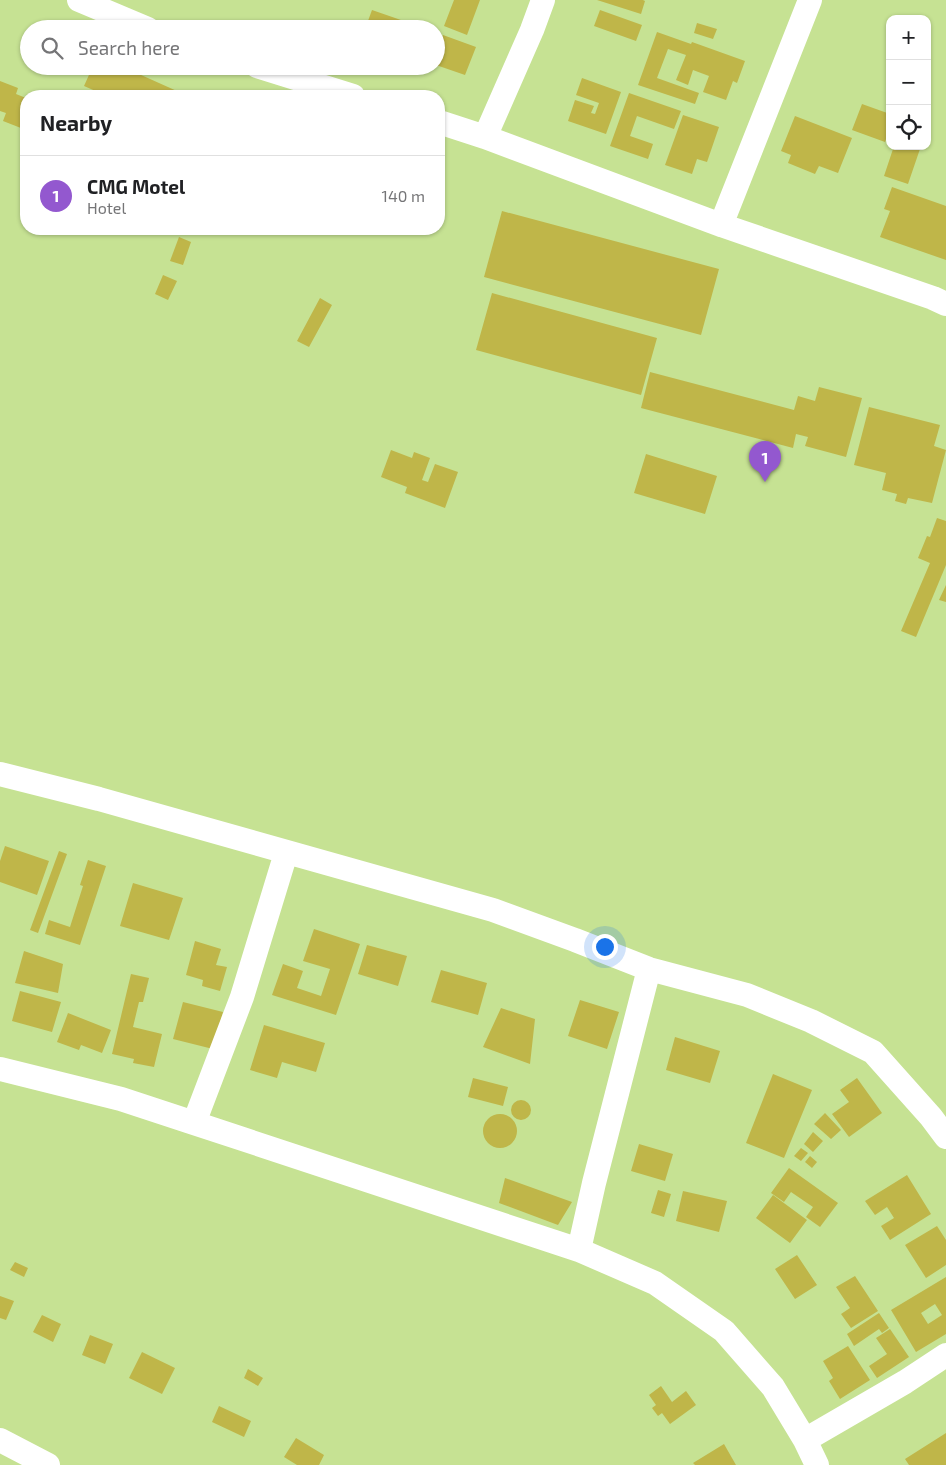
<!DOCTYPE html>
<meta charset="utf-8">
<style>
body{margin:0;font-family:"Exo 2",sans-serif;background:#f6f6f6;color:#202124}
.controls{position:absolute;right:15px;top:15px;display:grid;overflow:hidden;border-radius:10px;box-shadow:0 1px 4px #0004}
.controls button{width:45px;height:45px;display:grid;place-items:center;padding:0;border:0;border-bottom:1px solid #e0e0e0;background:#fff;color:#202124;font:25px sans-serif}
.you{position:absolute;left:604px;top:946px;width:18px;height:18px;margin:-12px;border:4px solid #fff;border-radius:50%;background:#1a73e8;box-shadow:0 0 0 8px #1a73e833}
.badge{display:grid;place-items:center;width:32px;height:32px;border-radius:50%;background:#9358cf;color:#fff;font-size:16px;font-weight:700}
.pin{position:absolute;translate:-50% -41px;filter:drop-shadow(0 1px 2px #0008)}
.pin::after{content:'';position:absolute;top:26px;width:18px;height:15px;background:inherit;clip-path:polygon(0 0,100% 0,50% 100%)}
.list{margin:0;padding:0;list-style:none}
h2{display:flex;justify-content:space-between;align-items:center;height:65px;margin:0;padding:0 20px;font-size:21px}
h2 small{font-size:16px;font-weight:400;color:#757577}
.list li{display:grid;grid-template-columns:32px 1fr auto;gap:15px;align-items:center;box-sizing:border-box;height:80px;padding:0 20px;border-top:1px solid #e0e0e0}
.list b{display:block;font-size:19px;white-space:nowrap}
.list p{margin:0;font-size:16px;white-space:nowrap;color:#757577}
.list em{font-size:16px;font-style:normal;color:#757577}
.icon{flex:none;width:28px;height:28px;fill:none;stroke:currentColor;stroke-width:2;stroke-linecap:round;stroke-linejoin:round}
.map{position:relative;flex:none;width:946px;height:1465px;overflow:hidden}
.search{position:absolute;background:#fff;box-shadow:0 1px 4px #0004;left:20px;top:20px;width:425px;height:55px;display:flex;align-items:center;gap:12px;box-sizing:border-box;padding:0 18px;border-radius:28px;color:#757577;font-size:19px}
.panel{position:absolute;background:#fff;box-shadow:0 1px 4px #0004;left:20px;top:90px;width:425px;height:145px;border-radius:20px}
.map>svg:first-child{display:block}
.building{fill:#bfb649;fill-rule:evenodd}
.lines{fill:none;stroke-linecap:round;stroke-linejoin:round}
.minor{stroke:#fff;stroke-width:24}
</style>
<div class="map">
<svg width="946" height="1465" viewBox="0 0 946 1465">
<rect width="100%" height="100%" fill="#c6e293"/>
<path class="building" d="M454 0H480L467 35 444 26Z
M597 0H643L645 1 641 14Z
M372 10 424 28V29H365Z
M600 10 642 25 636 41 594 26Z
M697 23 717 29 713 39 694 33Z
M657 32 691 44 692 42 745 61 737 83 733 81 726 100 703 92 709 76 693 70 688 85 676 80 686 55 668 49 657 78 699 93 695 104 638 85Z
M443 35 476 47 465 75 436 65V53Z
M93 66H121L188 96H107L84 86Z
M582 78 621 92 606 134 568 121 575 100 594 106 591 113 595 114 599 103 576 95Z
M0 81 18 88 16 94 26 98V130L3 121 6 113 0 111Z
M629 93 681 111 674 129 637 116 630 136 653 144 648 159 610 146Z
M862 104 890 114V128L885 142 852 130Z
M683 115 719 127 707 162 697 159 692 174 665 165Z
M795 116 852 138 838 173 819 166 815 174 788 163 791 155 781 151Z
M894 146H921L908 184 884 176Z
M892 187 946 206V260L880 237 890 211 884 209Z
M502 211 719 269 701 335 484 277Z
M179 237 191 242 183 265 170 261Z
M163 275 177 281 168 300 155 294Z
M492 293 657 338 641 395 476 350Z
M320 298 332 305 309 347 297 341Z
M650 372 794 410 798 396 815 401 819 387 862 398 846 457 805 446 808 437 796 434 793 448 641 408Z
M869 407 940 425 934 446 946 450 932 503 908 498 906 504 895 501 897 494 882 490 886 473 854 465Z
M391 450 412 458 414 452 430 458 422 480 428 482 435 464 458 472 445 508 405 493 407 487 381 477Z
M646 454 717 476 705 514 634 493Z
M937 518 946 521V565L916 637 901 631 930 563 918 558 927 536 930 537Z
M946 585V602L939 600Z
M5 846 49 861 37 895 0 882V861Z
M59 851 67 854 38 933 30 930Z
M88 860 106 866 80 945 45 934 49 920 70 927 83 886 80 885Z
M133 883 183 898 169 940 120 926Z
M314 929 360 944 336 1015 272 995 283 964 303 971 297 988 321 996 330 969 303 961Z
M195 941 221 949 216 965 227 967 220 991 202 986 203 980 186 975Z
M367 945 407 956 398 986 358 974Z
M24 951 63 964 58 993 15 983Z
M441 970 487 983 478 1015 431 1002Z
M131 974 149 978 143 1002H139L133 1027 162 1034 154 1067 133 1063 134 1059 112 1054Z
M20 991 61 1002 52 1032 12 1021Z
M580 1000 619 1012 607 1049 568 1036Z
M183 1002 223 1012 213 1049 173 1039Z
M501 1008 535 1019 530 1064 483 1047Z
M68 1013 111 1030 102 1053 81 1045 79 1050 57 1042Z
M264 1025 325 1043 316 1072 282 1062 277 1078 250 1070Z
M675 1037 720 1051 710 1083 666 1070Z
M773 1074 812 1090 784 1158 746 1143Z
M473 1078 508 1087 503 1106 468 1097Z
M857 1078 882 1113 849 1137 832 1114 849 1102 840 1090Z
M511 1110a10 10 0 1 1 20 0a10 10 0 1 1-20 0Z
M825 1113 841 1130 831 1139 814 1124Z
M483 1131a17 17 0 1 1 34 0a17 17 0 1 1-34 0Z
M813 1132 823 1141 813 1152 804 1144Z
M639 1144 673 1154 665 1181 631 1171Z
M801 1148 808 1153 801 1161 794 1156Z
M810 1156 817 1162 812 1168 805 1162Z
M789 1168 838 1203 820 1227 806 1217 813 1207 791 1192 784 1202 771 1193Z
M907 1175 931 1214 890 1240 881 1226 894 1218 887 1207 875 1215 865 1201Z
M505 1178 572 1202 558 1225 499 1203Z
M658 1190 671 1194 664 1217 651 1213Z
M683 1191 727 1201 719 1232 676 1221Z
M773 1195 807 1220 790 1243 756 1218Z
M937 1226 946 1240V1265L926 1278 905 1245Z
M797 1255 817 1285 795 1299 775 1269Z
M15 1262 28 1268 24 1277 10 1270Z
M855 1276 878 1311 851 1328 841 1314 850 1308 836 1287Z
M946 1277V1334L916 1352 891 1310ZM935 1304 942 1315 928 1324 921 1313Z
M0 1296 14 1301 6 1320 0 1318Z
M879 1313 889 1328 882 1333 879 1329 854 1346 847 1334Z
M42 1315 61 1324 53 1342 33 1332Z
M890 1329 909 1357 877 1378 869 1366 887 1354 876 1338Z
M90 1335 113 1344 105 1364 82 1355Z
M848 1346 870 1380 840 1399 829 1381 833 1378 823 1361Z
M142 1352 175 1368 162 1394 129 1378Z
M248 1369 263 1378 258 1386 244 1378Z
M661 1386 672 1402 686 1391 696 1405 670 1424 662 1413 658 1416 652 1408 656 1405 649 1395Z
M219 1406 251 1421 244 1437 212 1422Z
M946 1433V1465H909L905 1459Z
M296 1438 324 1455 319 1465H297L284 1457Z
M724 1444 736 1465H695L693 1463Z"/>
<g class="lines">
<path class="minor" d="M79 0 148 29
M257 66 353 96
M439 122 485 137 721 225 933 298 946 304
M485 137 532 30 543 0
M721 225 810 0
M0 774 99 799 493 910 575 940 649 969 747 995 811 1021 873 1052 931 1117 946 1137
M0 1069 121 1099 194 1123 579 1250 655 1283 724 1331 773 1387 805 1440 817 1465
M194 1123 242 997 286 853
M579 1250 594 1183 649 969
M0 1440 48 1465
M805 1440 905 1382 946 1355"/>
</g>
</svg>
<div class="controls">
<button>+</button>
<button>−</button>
<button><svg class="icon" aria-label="locate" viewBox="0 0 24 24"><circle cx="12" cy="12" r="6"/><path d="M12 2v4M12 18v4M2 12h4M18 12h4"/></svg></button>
</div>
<div class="you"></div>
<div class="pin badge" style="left:765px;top:482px">1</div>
<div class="search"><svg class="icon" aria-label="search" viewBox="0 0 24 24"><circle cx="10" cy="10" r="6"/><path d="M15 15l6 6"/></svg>Search here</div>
<section class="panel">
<h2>Nearby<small></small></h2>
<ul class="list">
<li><span class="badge">1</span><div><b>CMG Motel</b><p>Hotel</p></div><em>140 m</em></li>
</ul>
</section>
</div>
